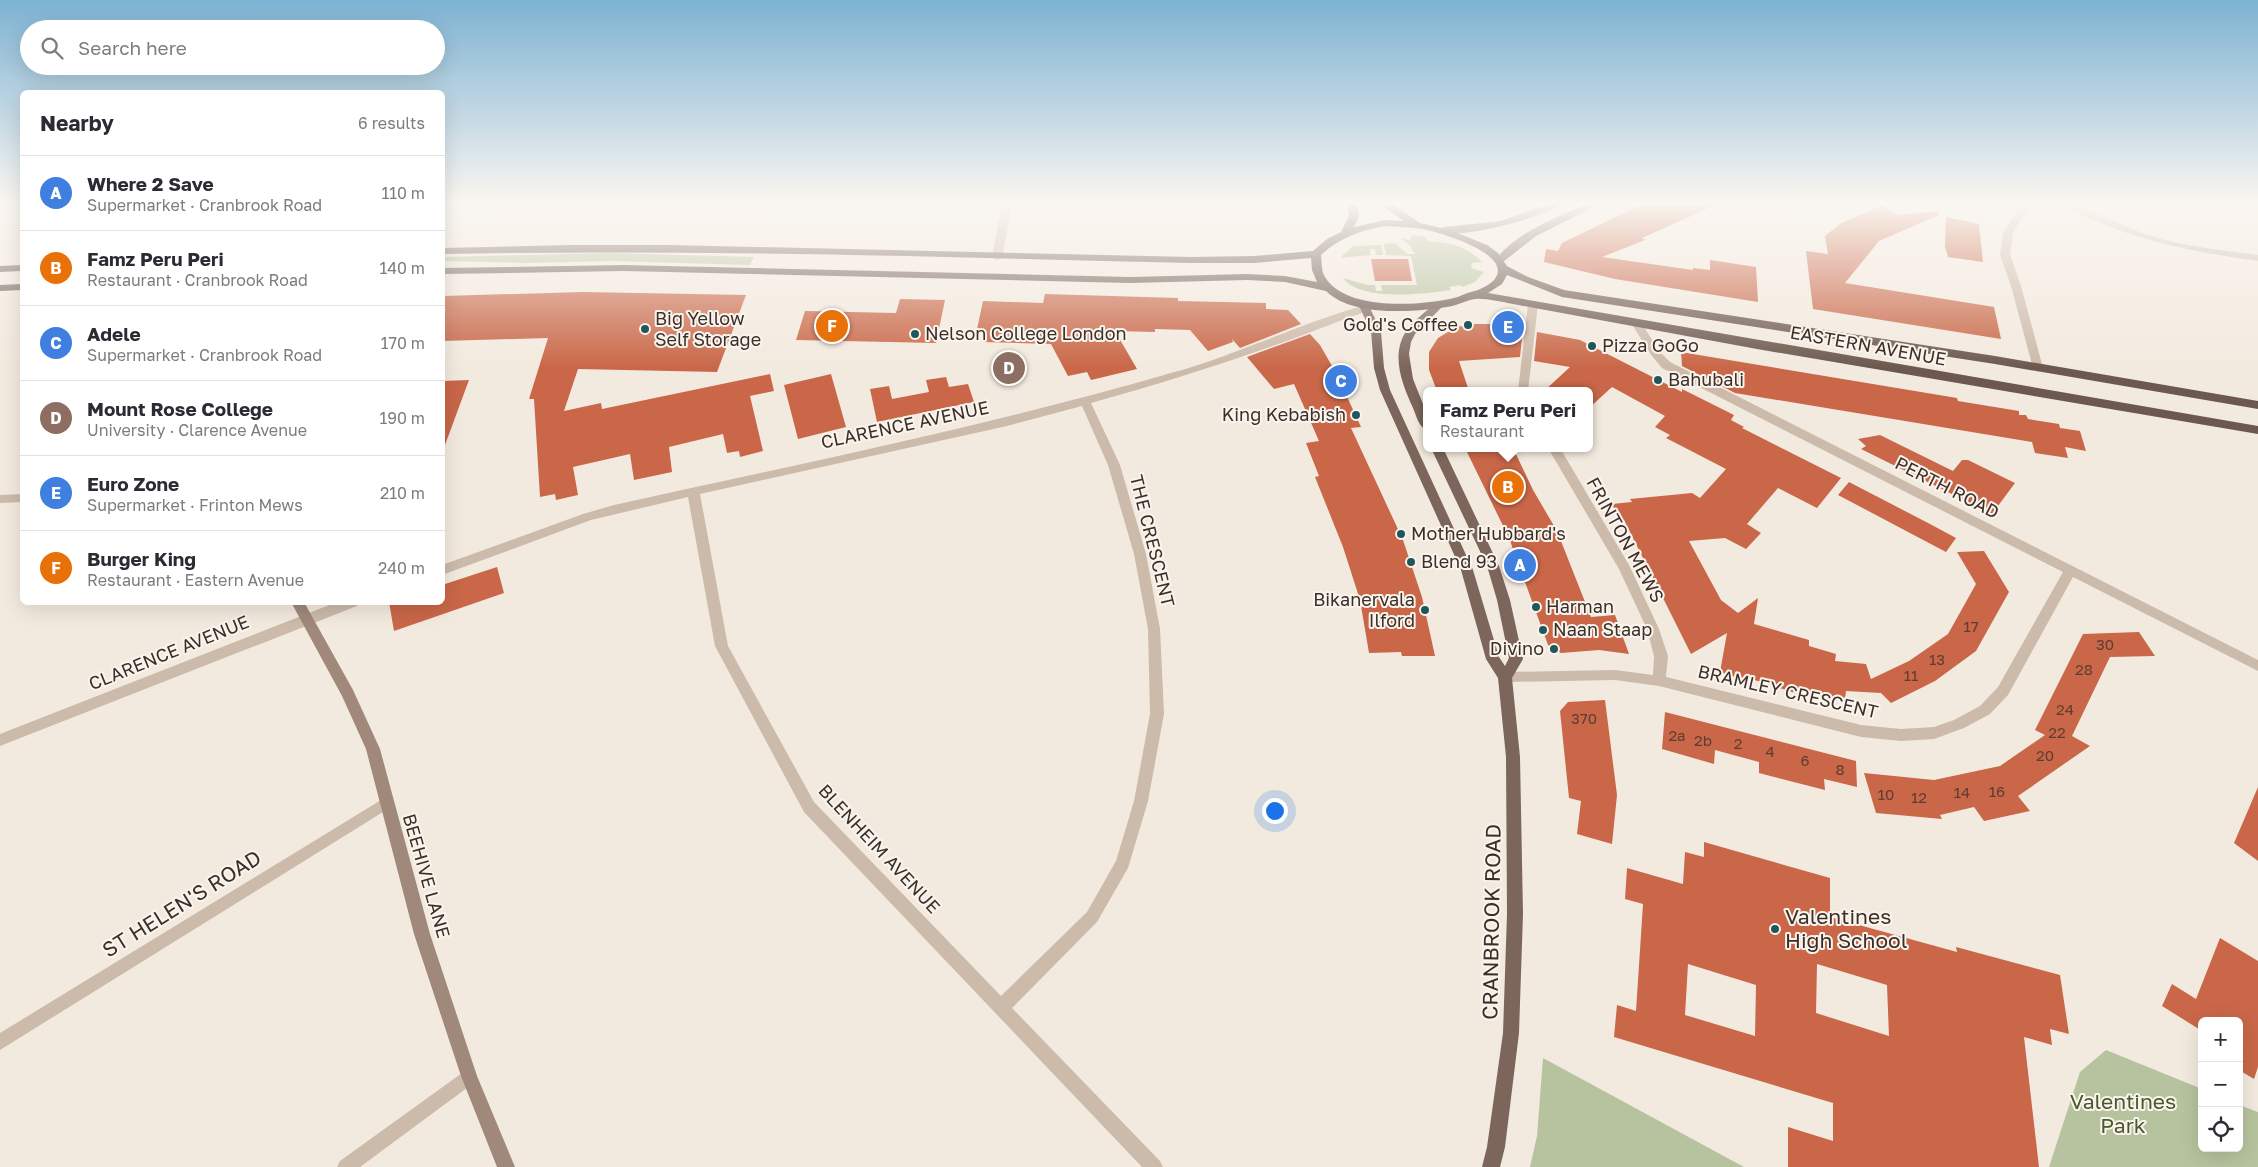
<!DOCTYPE html>
<meta charset="utf-8">
<style>
body{margin:0;font-family:"Golos Text",sans-serif;background:#f2f2f3;color:#2b2b33}
.controls{position:absolute;right:15px;bottom:15px;display:grid;overflow:hidden;border-radius:8px;box-shadow:0 5px 20px #0002}
.controls button{width:45px;height:45px;display:grid;place-items:center;padding:0;border:0;border-bottom:1px solid #e1e1e2;background:#fff;color:#2b2b33;font:25px sans-serif}
.you{position:absolute;left:1274px;top:810px;width:18px;height:18px;margin:-12px;border:4px solid #fff;border-radius:50%;background:#1a73e8;box-shadow:0 0 0 8px #1a73e833}
.badge{display:grid;place-items:center;width:32px;height:32px;border-radius:50%;background:#111827;color:#fff;font-size:16px;font-weight:700}
.pin{position:absolute;translate:-50% -50%;border:2px solid #fff;box-shadow:0 1px 5px #0006}
.popup{position:absolute;left:1423px;top:387px;width:170px;height:65px;box-sizing:border-box;display:grid;place-content:center;border-radius:8px;background:#fff;filter:drop-shadow(0 1px 4px #0005);font-size:16px;white-space:nowrap;color:#7c7c81}
.popup b{font-size:19px;color:#2b2b33}
.popup::after{content:'';position:absolute;left:50%;top:100%;margin-left:-10px;border:10px solid transparent;border-top-color:#fff}
.list{margin:0;padding:0;list-style:none}
h2{display:flex;justify-content:space-between;align-items:center;height:65px;margin:0;padding:0 20px;font-size:21px}
h2 small{font-size:16px;font-weight:400;color:#7c7c81}
.list li{display:grid;grid-template-columns:32px 1fr auto;gap:15px;align-items:center;box-sizing:border-box;height:75px;padding:0 20px;border-top:1px solid #e1e1e2}
.list b{display:block;font-size:19px;white-space:nowrap}
.list p{margin:0;font-size:16px;white-space:nowrap;color:#7c7c81}
.list em{font-size:16px;font-style:normal;color:#7c7c81}
.icon{flex:none;width:28px;height:28px;fill:none;stroke:currentColor;stroke-width:2;stroke-linecap:round;stroke-linejoin:round}
.map{position:relative;flex:none;width:2258px;height:1167px;overflow:hidden}
.search{position:absolute;background:#fff;box-shadow:0 5px 20px #0002;left:20px;top:20px;width:425px;height:55px;display:flex;align-items:center;gap:12px;box-sizing:border-box;padding:0 18px;border-radius:28px;color:#7c7c81;font-size:19px}
.panel{position:absolute;background:#fff;box-shadow:0 5px 20px #0002;left:20px;top:90px;width:425px;height:515px;border-radius:8px}
.map>svg:first-child{display:block}
.green{fill:#b7c39e}
.building{fill:#c96748;fill-rule:evenodd}
.lines{fill:none;stroke-linecap:round;stroke-linejoin:round}
.minor{fill:#ccbaaa;fill-rule:evenodd}
.secondary{fill:#a0897b;fill-rule:evenodd}
.primary{fill:#7c665b;fill-rule:evenodd}
.trunk{fill:#6c584e;fill-rule:evenodd}
.poi-dot{fill:#1e585d;stroke:#fbf4ec;stroke-width:2}
.labels{text-anchor:middle;stroke-width:4;stroke-linejoin:round;paint-order:stroke}
.number-label{font-size:15px;fill:#5e3d32}
.poi-label{font-size:18px;fill:#3a2f2a;stroke:#fbf4ec;text-anchor:start}
.street-label{font-size:18px;fill:#3a2f2a;stroke:#fbf4ec}
.near-street-label{font-size:21px;fill:#3a2f2a;stroke:#fbf4ec}
.near-poi-label{font-size:21px;fill:#3a2f2a;stroke:#fbf4ec;text-anchor:start}
.near-park-label{font-size:21px;fill:#48592d;stroke:#fbf4ec}
</style>
<div class="map">
<svg width="2258" height="1167" viewBox="0 0 2258 1167">
<rect width="100%" height="100%" fill="#f3eadf"/>
<path class="green" d="M1412 235 1426 237 1427 241C1448 242 1467 246 1482 262L1472 263 1471 268 1484 272 1475 282 1462 287 1460 285 1449 287 1451 290C1426 294 1360 302 1343 278L1367 285H1375L1376 291H1382L1381 285H1417L1411 256 1386 255 1384 244 1395 243 1407 254H1416L1412 251 1411 246 1401 238 1410 240Z
M1381 245 1383 255H1376L1375 249H1370V255L1340 258 1353 246Z
M607 253 754 257 750 265 612 261 526 263 443 261V257Z
M2106 1050 2202 1089V1148H2239V1105L2258 1112V1167H2049L2080 1072Z
M1543 1058 1744 1167H1530L1537 1136Z"/>
<path class="building" d="M1642 204H1718L1642 238 1645 240 1602 257 1693 270V268L1710 270V260L1756 267 1758 302 1615 279 1544 262 1546 249 1558 251 1562 243Z
M1882 205 1898 215 1938 211 1939 215 1879 241 1845 283 1994 307 2001 339 1813 309 1806 251 1828 254 1825 236 1840 224Z
M1946 217 1979 224 1983 262 1948 257 1945 247Z
M1371 259H1408L1412 281H1375Z
M583 292 746 295 717 372 578 369 564 411 601 403 602 409 770 374 774 391 750 396 763 451 740 457 739 451 727 453 723 434 669 447 672 472 634 480 630 454 573 467 578 495 556 500 555 494 540 497 534 399H529L548 338 442 341V296Z
M1045 294 1178 298V301L1266 303V309L1288 310 1301 324 1240 348 1232 339 1233 342 1208 351 1190 330 1155 329V332L1115 331 1137 369 1091 380 1087 372 1068 376 1051 344 983 342 985 329H977L983 301 1043 303Z
M900 299 945 300 936 343 796 340 805 311 896 313Z
M1473 324H1494L1523 329 1520 357 1459 361 1469 391H1437L1429 370V352L1438 338 1456 327Z
M1537 332 1580 340 1682 392V389L1734 415 1731 420 1744 427 1742 428 1841 478 1817 508 1778 488 1747 524 1761 533 1746 549 1725 538 1689 541 1721 600 1738 613 1758 598 1754 624 1809 640V646L1836 654 1835 661 1866 664 1871 679 1909 661 1948 634 1976 584 1957 552 1984 551 2009 592 1976 651 1935 681 1891 703 1881 693 1846 691 1845 699 1803 690 1802 695 1745 677 1744 680 1720 672 1727 633 1691 654 1624 520H1620L1612 504 1632 502 1630 499 1692 493 1700 498 1726 469 1666 438 1670 435 1655 427 1665 416 1612 387 1589 408V391H1544L1570 367 1534 361Z
M1310 334 1320 345 1336 373 1361 427 1351 428 1403 540 1422 597 1435 656H1402L1401 652 1369 653 1360 600 1343 547 1315 477 1319 476 1306 443 1319 441 1294 384 1274 389 1247 357Z
M1681 352 1957 398 1958 401 2019 411V415H2026L2028 419 2059 424 2060 428 2080 431 2086 451 2065 447 2068 458 2035 453 2032 442 1735 393 1682 366Z
M831 374 846 427 798 439 784 385Z
M946 377 949 387 968 384 974 402 877 422 870 389 889 386 892 399 929 392 926 380Z
M469 380 445 445H442V381Z
M1880 435 1953 471 1962 460H1968L2015 483 1992 514 1861 449 1866 446 1858 439Z
M1465 448H1513L1533 490 1557 531 1591 617 1615 615 1629 654 1599 650 1561 653 1548 645 1509 538Z
M1849 482 1930 524 1956 538 1946 552 1838 495Z
M497 567 504 593 394 631 389 602H442V585Z
M2139 632 2155 656 2110 657 2072 736 2090 746 2018 796 2030 811 1984 821 1974 807 1940 815 1942 819 1876 813 1864 773 1934 780 2000 766 2045 735 2035 730 2083 634Z
M1605 700 1617 795 1612 844 1577 834 1581 801 1569 798 1560 711 1568 702Z
M1665 712 1856 761 1857 787 1824 779 1825 790 1759 773V762L1715 750 1714 764 1662 749Z
M2258 787V861L2234 843Z
M1704 842 1830 878V917L1957 952 1956 947 2060 975 2069 1034 2050 1029 2052 1045 2024 1037 2039 1167H1788V1127L1833 1141V1103L1614 1037 1617 1005 1636 1011 1643 904 1625 899 1627 868 1683 884 1685 852 1704 857ZM1688 964 1756 985 1755 1036 1685 1015ZM1817 964 1887 985 1889 1036 1816 1013Z
M2220 938 2258 961V1067L2254 1079 2239 1070V1021H2202V1031L2162 1006 2172 984 2196 999Z"/>
<g class="lines">
<path class="minor" d="M1002 204H1012L1002 257 997 260 992 257Z
M2023 204H2034L2025 213 2013 233 2010 255 2021 286 2043 368 2038 372 2033 368 2011 286 2000 255 2003 233 2018 209Z
M2060 204C2084 204 2125 228 2151 236 2186 247 2222 250 2258 255V261C2200 253 2145 243 2091 219 2081 215 2068 211 2060 204Z
M1533 301 1538 304 1528 391H1518L1528 304Z
M1373 303 1377 304V308C1345 318 1315 331 1284 342 1220 365 1156 385 1091 403L1120 465 1146 554 1160 629 1164 714 1148 801 1128 868 1097 922 1012 1008 1160 1161 1163 1167H1142L804 812 715 646 688 497 591 520 442 575V565L583 514 614 505C799 464 988 426 1171 373 1240 354 1304 321 1373 303ZM1082 406 1108 465 1134 554 1148 629 1150 714 1134 801 1116 861 1087 912 1001 996 814 802 728 646 700 494 1007 426Z
M1636 320 1640 321 1660 352 1670 362 2258 660V671L2073 577 2008 695 1990 714 1964 728 1934 739 1901 741 1861 737 1659 686 1615 680 1505 682 1500 681 1498 677 1500 673 1505 672 1615 670 1653 675 1654 656 1647 629 1619 569 1548 448H1560L1629 565 1659 629 1668 656 1666 677 1861 725 1901 729 1934 727 1954 720 1980 706 1998 687 2063 572 1662 368 1652 356 1631 323Z
M22 494V502L0 503V495Z
M337 602H359L357 606 0 746V734Z
M386 797 391 799 393 803 391 807 0 1050V1033Z
M469 1068 475 1070 477 1076 475 1082 360 1167H337L340 1161Z"/>
<path class="secondary" d="M291 602H304L353 690 380 749 430 934 477 1076 515 1167H497L461 1076 414 934 366 749 342 696Z"/>
<path class="primary" d="M1548 204H1561C1546 217 1453 242 1439 230L1444 227 1501 221Z
M1587 204H1600L1536 236 1503 262 1500 263 1495 260C1517 232 1555 218 1587 204Z
M1363 301 1368 304 1381 331 1384 368 1390 390 1473 570 1499 657 1505 666 1509 658 1497 600 1487 566 1431 448H1443L1499 566 1510 600 1523 659 1512 678 1520 757 1523 914 1519 1033 1505 1147 1500 1167H1482L1487 1147 1503 1033 1507 914 1506 757 1498 678 1486 659 1461 570 1380 390 1374 368 1371 331 1358 304Z
M1439 302 1444 305 1415 334 1411 342 1409 354 1413 379 1427 414V430C1419 428 1416 415 1413 408 1402 384 1390 354 1407 330 1415 319 1426 312 1435 303Z"/>
<path class="trunk" d="M1347 204H1357C1361 213 1358 219 1354 227L1385 220 1404 221 1379 204H1392L1420 223 1450 230 1487 245 1498 253 1507 266 1528 277 1564 290 1995 356 2258 401V409L1995 364 1562 297 1507 275 1502 284 1488 293 2258 426V434L1757 349 1513 304C1501 302 1486 298 1475 299 1467 300 1460 304 1452 306 1418 312 1353 318 1326 291L1285 282 1247 280 1130 283 624 271 442 274V268L624 265 1130 277 1247 274 1285 276 1317 282 1312 270 1311 258 1254 263H1191C942 257 692 249 442 254V248L571 245H671L1191 257 1254 256 1313 251 1327 239 1341 232 1349 216ZM1385 226C1398 227 1410 227 1423 229 1438 232 1516 254 1494 280 1488 286 1479 290 1471 292 1465 293 1460 297 1454 298 1420 306 1345 311 1325 277 1321 271 1322 262 1321 255 1339 238 1361 230 1385 226Z
M22 265V271L0 272V266Z
M22 284V290L0 291V285Z"/>
</g>
<linearGradient id="sky" x2="0" y2="1"><stop stop-color="#7db2d2"/><stop offset="0.55" stop-color="#faf6f1"/><stop offset="1" stop-color="#faf6f1" stop-opacity="0"/></linearGradient>
<rect width="2258" height="368" fill="url(#sky)"/>
<g class="poi-dot">
<circle cx="1468" cy="325" r="5"/>
<circle cx="645" cy="329" r="5"/>
<circle cx="915" cy="334" r="5"/>
<circle cx="1592" cy="346" r="5"/>
<circle cx="1658" cy="380" r="5"/>
<circle cx="1356" cy="415" r="5"/>
<circle cx="1401" cy="534" r="5"/>
<circle cx="1411" cy="562" r="5"/>
<circle cx="1536" cy="607" r="5"/>
<circle cx="1425" cy="610" r="5"/>
<circle cx="1543" cy="630" r="5"/>
<circle cx="1554" cy="649" r="5"/>
<circle cx="1775" cy="929" r="5"/>
</g>
<g class="labels">
<g class="number-label">
<text x="1971" y="632">17</text>
<text x="2105" y="650">30</text>
<text x="1937" y="665">13</text>
<text x="2084" y="675">28</text>
<text x="1911" y="681">11</text>
<text x="2065" y="715">24</text>
<text x="1584" y="724">370</text>
<text x="2057" y="738">22</text>
<text x="1677" y="741">2a</text>
<text x="1703" y="746">2b</text>
<text x="1738" y="749">2</text>
<text x="1770" y="757">4</text>
<text x="2045" y="761">20</text>
<text x="1805" y="766">6</text>
<text x="1840" y="775">8</text>
<text x="1997" y="797">16</text>
<text x="1962" y="798">14</text>
<text x="1886" y="800">10</text>
<text x="1919" y="803">12</text>
</g>
<g class="poi-label">
<text x="655" y="325">Big Yellow<tspan x="655" dy="21">Self Storage</tspan></text>
<text x="1458" y="331" text-anchor="end">Gold's Coffee</text>
<text x="925" y="340">Nelson College London</text>
<text x="1602" y="352">Pizza GoGo</text>
<text x="1668" y="386">Bahubali</text>
<text x="1346" y="421" text-anchor="end">King Kebabish</text>
<text x="1411" y="540">Mother Hubbard's</text>
<text x="1421" y="568">Blend 93</text>
<text x="1415" y="606" text-anchor="end">Bikanervala<tspan x="1415" dy="21">Ilford</tspan></text>
<text x="1546" y="613">Harman</text>
<text x="1553" y="636">Naan Staap</text>
<text x="1544" y="655" text-anchor="end">Divino</text>
</g>
<g class="street-label">
<text transform="translate(1868 346) rotate(10)" y="6">EASTERN AVENUE</text>
<text transform="translate(905 425) rotate(-12)" y="6">CLARENCE AVENUE</text>
<text transform="translate(1947 488) rotate(27)" y="6">PERTH ROAD</text>
<text transform="translate(1625 540) rotate(61)" y="6">FRINTON MEWS</text>
<text transform="translate(1152 541) rotate(76)" y="6">THE CRESCENT</text>
<text transform="translate(169 653) rotate(-22)" y="6">CLARENCE AVENUE</text>
<text transform="translate(1788 692) rotate(13)" y="6">BRAMLEY CRESCENT</text>
<text transform="translate(879 849) rotate(47)" y="6">BLENHEIM AVENUE</text>
<text transform="translate(426 876) rotate(74)" y="6">BEEHIVE LANE</text>
</g>
<g class="near-street-label">
<text transform="translate(182 904) rotate(-32)" y="7">ST HELEN'S ROAD</text>
<text transform="translate(1492 922) rotate(-89)" y="7">CRANBROOK ROAD</text>
</g>
<g class="near-poi-label">
<text x="1785" y="924">Valentines<tspan x="1785" dy="24">High School</tspan></text>
</g>
<g class="near-park-label">
<text x="2123" y="1109">Valentines<tspan x="2123" dy="24">Park</tspan></text>
</g>
</g>
</svg>
<div class="controls">
<button>+</button>
<button>−</button>
<button><svg class="icon" aria-label="locate" viewBox="0 0 24 24"><circle cx="12" cy="12" r="6"/><path d="M12 2v4M12 18v4M2 12h4M18 12h4"/></svg></button>
</div>
<div class="you"></div>
<div class="pin badge" style="left:1520px;top:565px;background:#3f7fe0">A</div>
<div class="pin badge" style="left:1508px;top:487px;background:#e8710a">B</div>
<div class="popup"><b>Famz Peru Peri</b>Restaurant</div>
<div class="pin badge" style="left:1341px;top:381px;background:#3f7fe0">C</div>
<div class="pin badge" style="left:1009px;top:368px;background:#8d6e63">D</div>
<div class="pin badge" style="left:1508px;top:327px;background:#3f7fe0">E</div>
<div class="pin badge" style="left:832px;top:326px;background:#e8710a">F</div>
<div class="search"><svg class="icon" aria-label="search" viewBox="0 0 24 24"><circle cx="10" cy="10" r="6"/><path d="M15 15l6 6"/></svg>Search here</div>
<section class="panel">
<h2>Nearby<small>6 results</small></h2>
<ul class="list">
<li><span class="badge" style="background:#3f7fe0">A</span><div><b>Where 2 Save</b><p>Supermarket · Cranbrook Road</p></div><em>110 m</em></li>
<li><span class="badge" style="background:#e8710a">B</span><div><b>Famz Peru Peri</b><p>Restaurant · Cranbrook Road</p></div><em>140 m</em></li>
<li><span class="badge" style="background:#3f7fe0">C</span><div><b>Adele</b><p>Supermarket · Cranbrook Road</p></div><em>170 m</em></li>
<li><span class="badge" style="background:#8d6e63">D</span><div><b>Mount Rose College</b><p>University · Clarence Avenue</p></div><em>190 m</em></li>
<li><span class="badge" style="background:#3f7fe0">E</span><div><b>Euro Zone</b><p>Supermarket · Frinton Mews</p></div><em>210 m</em></li>
<li><span class="badge" style="background:#e8710a">F</span><div><b>Burger King</b><p>Restaurant · Eastern Avenue</p></div><em>240 m</em></li>
</ul>
</section>
</div>
